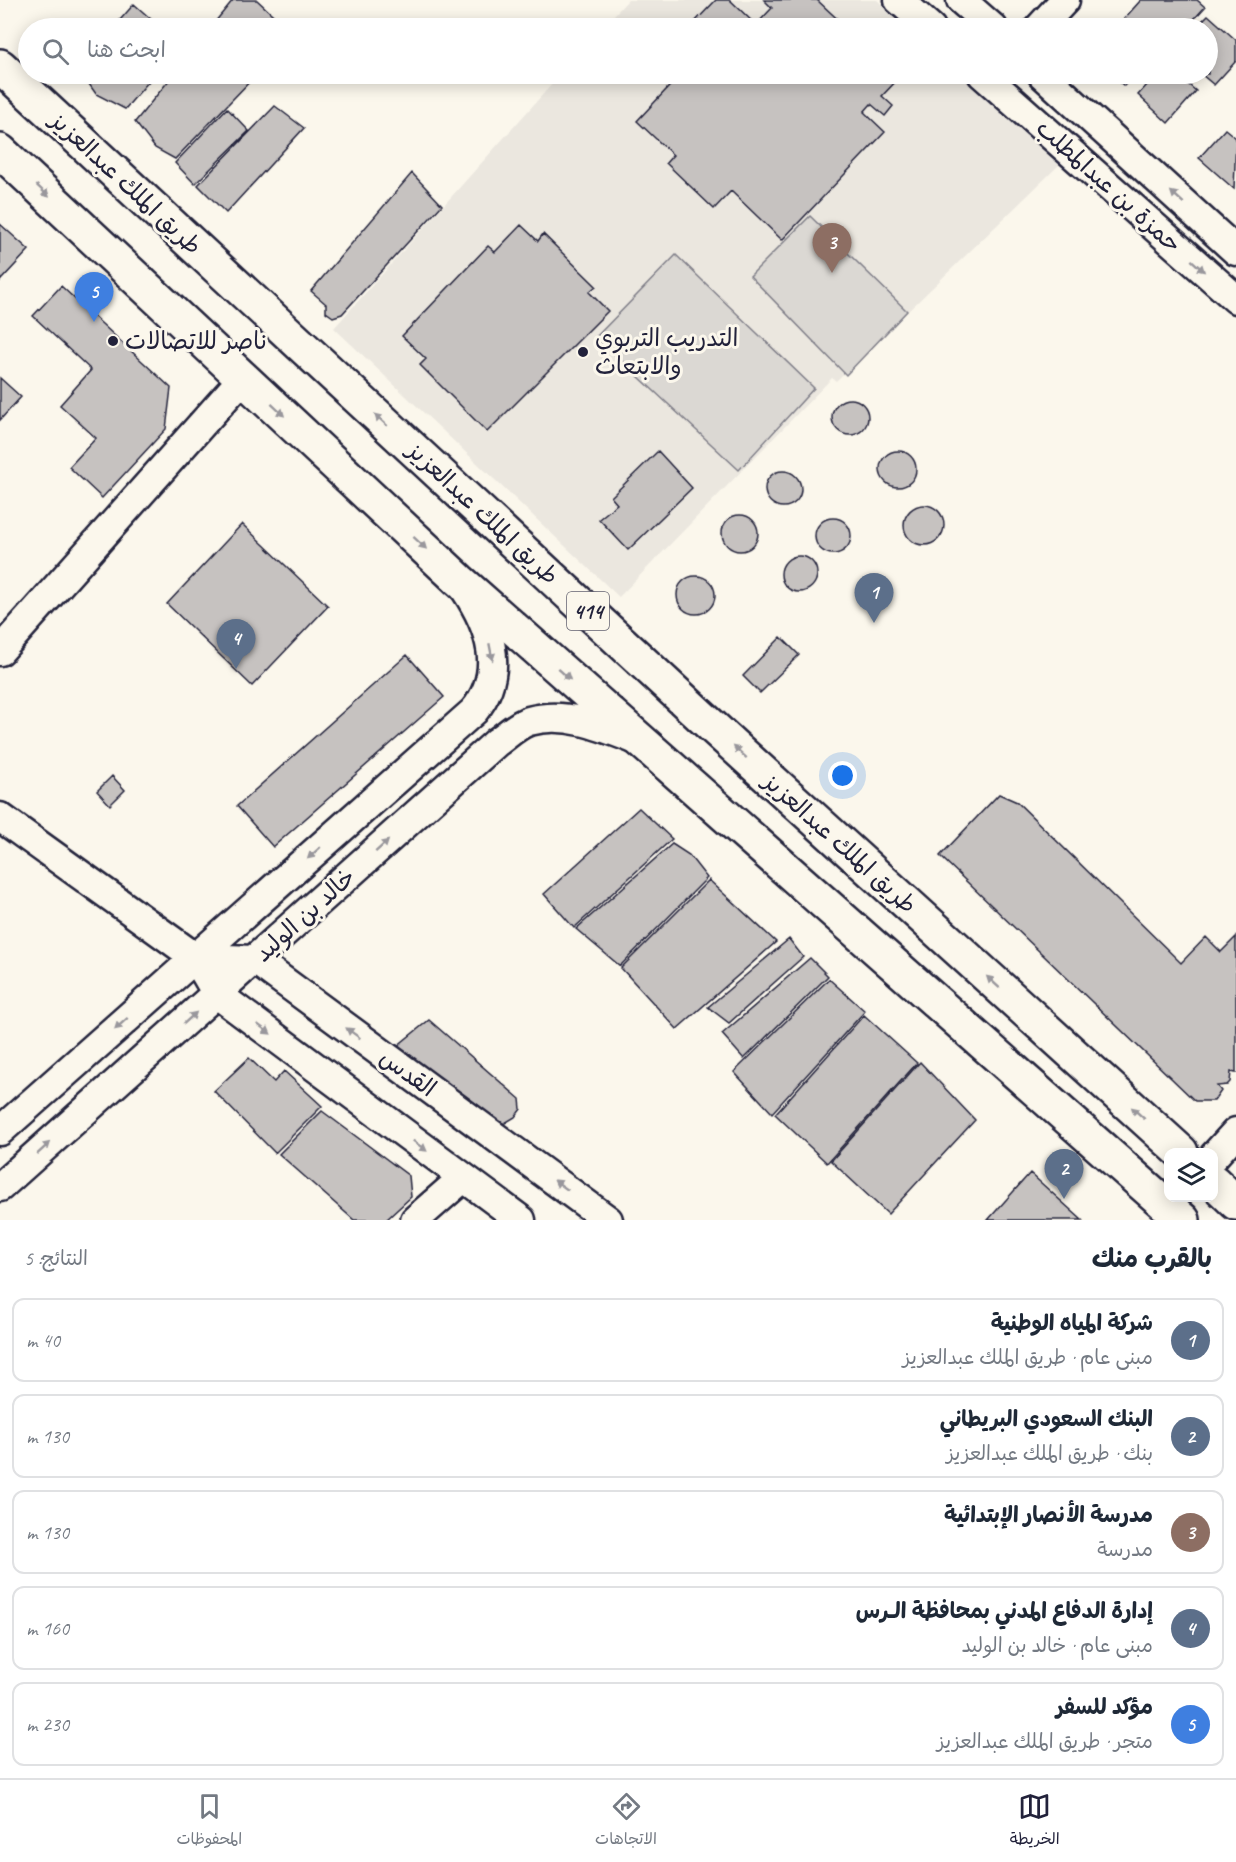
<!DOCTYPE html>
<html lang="ar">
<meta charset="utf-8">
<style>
body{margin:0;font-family:Caveat,"Playpen Sans Arabic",sans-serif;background:#f2f2f3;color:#1f2937;direction:rtl}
.controls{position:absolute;right:18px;bottom:18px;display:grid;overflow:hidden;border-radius:12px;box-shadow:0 3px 15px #0003}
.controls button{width:54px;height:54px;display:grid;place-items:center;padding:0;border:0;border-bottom:2px solid #e0e1e3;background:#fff;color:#1f2937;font:30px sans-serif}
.you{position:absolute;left:843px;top:776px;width:21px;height:21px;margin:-15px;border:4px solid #fff;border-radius:50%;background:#1a73e8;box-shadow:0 0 0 9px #1a73e833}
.badge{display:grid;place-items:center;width:39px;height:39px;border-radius:50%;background:#22223b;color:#fff;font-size:20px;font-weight:700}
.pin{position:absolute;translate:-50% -50px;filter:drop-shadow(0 2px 3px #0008)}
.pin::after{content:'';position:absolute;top:32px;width:21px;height:18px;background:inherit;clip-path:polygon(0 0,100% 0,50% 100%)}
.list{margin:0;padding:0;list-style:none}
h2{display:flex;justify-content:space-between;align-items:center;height:78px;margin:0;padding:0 24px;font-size:26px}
h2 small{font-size:20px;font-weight:400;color:#747a83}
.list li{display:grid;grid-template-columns:39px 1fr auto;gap:18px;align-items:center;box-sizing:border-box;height:84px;margin:0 12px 12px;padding:0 12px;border:2px solid #e0e1e3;border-radius:12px}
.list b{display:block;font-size:22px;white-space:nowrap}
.list p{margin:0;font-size:20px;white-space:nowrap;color:#747a83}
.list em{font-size:20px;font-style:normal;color:#747a83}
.icon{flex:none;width:33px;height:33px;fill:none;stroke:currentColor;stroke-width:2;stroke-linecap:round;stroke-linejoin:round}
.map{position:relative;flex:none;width:1236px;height:1220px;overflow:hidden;direction:ltr}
.search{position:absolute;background:#fff;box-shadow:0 3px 15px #0003;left:18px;right:18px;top:18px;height:66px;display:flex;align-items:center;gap:15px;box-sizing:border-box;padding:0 21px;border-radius:33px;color:#747a83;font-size:22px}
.sheet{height:558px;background:#fff}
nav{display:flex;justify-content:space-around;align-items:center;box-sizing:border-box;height:84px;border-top:2px solid #e0e1e3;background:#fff;font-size:16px;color:#747a83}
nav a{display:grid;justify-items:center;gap:3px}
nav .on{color:#22223b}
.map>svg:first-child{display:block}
.built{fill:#ebe7df}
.green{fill:#dbd8d3;stroke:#7e7d87;stroke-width:1.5}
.building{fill:#c6c2c0;stroke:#22223b;stroke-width:1.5}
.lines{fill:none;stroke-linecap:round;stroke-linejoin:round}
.minor-casing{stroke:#22223b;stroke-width:33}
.highway-casing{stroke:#22223b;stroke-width:38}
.minor{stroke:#fbf7ec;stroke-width:28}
.highway{stroke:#fbf7ec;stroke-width:33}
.oneway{fill:#99979c}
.poi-dot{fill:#22223b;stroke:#fbf7ec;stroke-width:2}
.labels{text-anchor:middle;stroke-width:6;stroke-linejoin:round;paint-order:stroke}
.shield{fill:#fbf7ec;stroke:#636270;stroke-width:1.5}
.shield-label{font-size:22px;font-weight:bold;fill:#22223b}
.street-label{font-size:24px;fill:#22223b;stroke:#fbf7ec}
.poi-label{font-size:24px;fill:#22223b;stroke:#fbf7ec;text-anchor:start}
</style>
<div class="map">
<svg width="1236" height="1220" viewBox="0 0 1236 1220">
<rect width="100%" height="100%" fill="#fbf7ec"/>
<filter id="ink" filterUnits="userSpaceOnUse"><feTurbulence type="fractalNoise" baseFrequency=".0167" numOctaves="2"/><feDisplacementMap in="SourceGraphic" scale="12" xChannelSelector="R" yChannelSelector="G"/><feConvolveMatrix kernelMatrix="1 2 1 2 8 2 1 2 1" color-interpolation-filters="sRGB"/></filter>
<g filter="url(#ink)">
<path class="built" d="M628 0H877L908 28H602Z
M561 74H958L1059 165 836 381 832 378 619 597 334 328Z"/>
<path class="green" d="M810 216 907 311 846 375 750 276Z
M676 255 814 388 739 470 596 337Z"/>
<path class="building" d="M233 0H257L287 28H210Z
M716 0H730L756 25 772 8 764 0H817L847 28H689Z
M1141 0H1197L1205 7 1186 28H1133L1123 20Z
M134 4 161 28H113Z
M1208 15 1236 40V61L1214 85 1201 74H1208V28H1195Z
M82 74H155L125 109 96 94Z
M174 74H257L175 159 155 148 135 122Z
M681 74H894L899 78 882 96 893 106 885 116 871 104 864 112 885 132 782 240 731 191 714 209 666 163 673 155 637 121Z
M1111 74H1135L1124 86Z
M1157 74H1176L1196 91 1168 123 1138 95Z
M275 106 304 128 226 213 198 185Z
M227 108 249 131 195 184 175 163Z
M1225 129 1236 138 1234 189 1199 158Z
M412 173 442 205 342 314 333 317 326 312V304L311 291Z
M0 224 29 250 0 281Z
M521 225 538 241 543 234 596 286 589 292 608 311 487 432 420 365 426 359 402 336 488 246 495 252Z
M61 286 171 388 166 429 102 498 69 467 96 438 60 405 91 370 33 316Z
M0 378 21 397 0 420Z
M832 417a18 18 0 1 1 36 0a18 18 0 1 1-36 0Z
M880 469a18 18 0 1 1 36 0a18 18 0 1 1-36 0Z
M658 451 692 488 628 550 599 519 617 504 611 497Z
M765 489a18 18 0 1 1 36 0a18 18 0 1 1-36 0Z
M904 525a20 20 0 1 1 40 0a20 20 0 1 1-40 0Z
M722 533a18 18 0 1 1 36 0a18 18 0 1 1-36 0Z
M815 536a18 18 0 1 1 36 0a18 18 0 1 1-36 0Z
M242 524 328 606 252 686 167 604Z
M781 574a18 18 0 1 1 36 0a18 18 0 1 1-36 0Z
M677 595a19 19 0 1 1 38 0a19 19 0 1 1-38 0Z
M781 637 799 655 760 693 743 676Z
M407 655 444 697 273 847 237 806Z
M112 776 125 790 110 805 97 791Z
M999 794 1017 802 1181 963 1206 937 1221 952 1236 937V1073L1231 1072 1230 1082 1227 1085 1217 1086 1221 1091 1214 1101H1195L940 856Z
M639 808 672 839 574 928 544 894Z
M672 844 689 855 707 878 620 966 576 929Z
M709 880 776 942 677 1029 621 968Z
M789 939 803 957 729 1023 708 1007Z
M810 958 828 976 744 1059 722 1034Z
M829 979 865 1011 772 1113 734 1072Z
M864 1015 917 1063 827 1163 775 1114Z
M429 1020 520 1099 521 1109 515 1117 505 1123 489 1124 391 1051Z
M249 1058 274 1082 284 1071 322 1106 275 1153 214 1091Z
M920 1062 975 1120 888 1214 831 1161Z
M322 1111 409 1176 411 1197 386 1220H354L279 1154Z
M1030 1173 1082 1220H988Z"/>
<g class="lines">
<defs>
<path id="minor" d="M899 0 931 28
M961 0 993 28
M1039 28 1065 0
M982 74 1236 299
M1042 74 1236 251
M0 651 243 378
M0 817 196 958 217 994 521 1220
M196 958 255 960 608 1220
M0 1131 474 711C506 672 491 628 465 589
M1214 1156 1236 1132
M0 1187 497 742C506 736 518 724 529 721 565 711 601 726 634 739
M415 1220 463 1178"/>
<path id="highway" d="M0 66 703 718 1181 1152
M0 151 459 580 1183 1220
M1214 1182 1236 1203"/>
</defs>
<use href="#minor" class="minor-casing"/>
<use href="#highway" class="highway-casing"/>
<use href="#minor" class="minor"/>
<use href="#highway" class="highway"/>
</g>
<defs><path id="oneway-solid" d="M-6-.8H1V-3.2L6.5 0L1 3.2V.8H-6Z" transform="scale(1.5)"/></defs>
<g class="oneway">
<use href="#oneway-solid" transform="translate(43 191) rotate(43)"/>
<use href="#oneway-solid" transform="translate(1177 197) rotate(-138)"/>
<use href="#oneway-solid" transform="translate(1198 266) rotate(42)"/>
<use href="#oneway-solid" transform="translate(278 410) rotate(43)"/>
<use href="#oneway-solid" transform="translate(381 420) rotate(-137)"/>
<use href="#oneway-solid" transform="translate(420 543) rotate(43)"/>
<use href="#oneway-solid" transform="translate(491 652) rotate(79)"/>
<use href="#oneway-solid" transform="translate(564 674) rotate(42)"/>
<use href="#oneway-solid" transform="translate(740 752) rotate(-138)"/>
<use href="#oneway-solid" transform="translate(382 846) rotate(-42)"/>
<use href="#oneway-solid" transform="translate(314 853) rotate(138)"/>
<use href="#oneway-solid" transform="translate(993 982) rotate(-138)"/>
<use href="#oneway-solid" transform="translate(190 1018) rotate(-42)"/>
<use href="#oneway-solid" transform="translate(121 1024) rotate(138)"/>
<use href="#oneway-solid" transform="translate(264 1029) rotate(37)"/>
<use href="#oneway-solid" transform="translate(353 1033) rotate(-144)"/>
<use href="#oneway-solid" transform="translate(1138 1113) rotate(-138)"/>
<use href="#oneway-solid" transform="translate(420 1146) rotate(37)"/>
<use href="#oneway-solid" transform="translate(44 1148) rotate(-42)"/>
<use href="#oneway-solid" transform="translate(561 1185) rotate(-144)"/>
</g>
</g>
<g class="poi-dot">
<circle cx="113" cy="341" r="6"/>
<circle cx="583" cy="352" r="6"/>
</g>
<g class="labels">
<rect class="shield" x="567" y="592" width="42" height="38" rx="4.5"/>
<g class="shield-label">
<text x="588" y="619">414</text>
</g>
<g class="street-label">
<text transform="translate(126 183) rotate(43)" y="8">طريق الملك عبدالعزيز</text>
<text transform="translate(1109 186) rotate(42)" y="8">حمزة بن عبدالمطلب</text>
<text transform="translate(483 513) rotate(43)" y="8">طريق الملك عبدالعزيز</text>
<text transform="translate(840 843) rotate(42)" y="8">طريق الملك عبدالعزيز</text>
<text transform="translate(305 915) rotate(-42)" y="8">خالد بن الوليد</text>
<text transform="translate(408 1073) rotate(36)" y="8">القدس</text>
</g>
<g class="poi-label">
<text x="595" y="346">التدريب التربوي<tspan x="595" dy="28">والابتعاث</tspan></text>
<text x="125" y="349">ناصر للاتصالات</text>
</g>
</g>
</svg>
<div class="controls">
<button><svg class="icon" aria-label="layers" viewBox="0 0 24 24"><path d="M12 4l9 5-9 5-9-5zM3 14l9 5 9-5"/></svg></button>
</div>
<div class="you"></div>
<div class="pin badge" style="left:874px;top:623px;background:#5c6f8a">1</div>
<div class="pin badge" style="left:1064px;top:1199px;background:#5c6f8a">2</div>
<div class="pin badge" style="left:832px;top:273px;background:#8d6e63">3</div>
<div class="pin badge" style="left:236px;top:669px;background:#5c6f8a">4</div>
<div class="pin badge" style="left:94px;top:322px;background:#3f7fe0">5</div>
<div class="search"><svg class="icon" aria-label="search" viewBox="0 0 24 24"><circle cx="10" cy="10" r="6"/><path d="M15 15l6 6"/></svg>ابحث هنا</div>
</div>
<section class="sheet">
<h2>بالقرب منك<small>النتائج: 5</small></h2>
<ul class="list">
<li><span class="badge" style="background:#5c6f8a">1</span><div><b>شركة المياه الوطنية</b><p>مبنى عام · طريق الملك عبدالعزيز</p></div><em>40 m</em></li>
<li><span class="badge" style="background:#5c6f8a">2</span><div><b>البنك السعودي البريطاني</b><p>بنك · طريق الملك عبدالعزيز</p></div><em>130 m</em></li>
<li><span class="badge" style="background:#8d6e63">3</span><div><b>مدرسة الأنصار الإبتدائية</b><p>مدرسة</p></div><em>130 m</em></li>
<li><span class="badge" style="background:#5c6f8a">4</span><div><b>إدارة الدفاع المدني بمحافظة الـرس</b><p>مبنى عام · خالد بن الوليد</p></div><em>160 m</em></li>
<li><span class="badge" style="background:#3f7fe0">5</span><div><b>مؤكد للسفر</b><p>متجر · طريق الملك عبدالعزيز</p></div><em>230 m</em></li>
</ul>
</section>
<nav>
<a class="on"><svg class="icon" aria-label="map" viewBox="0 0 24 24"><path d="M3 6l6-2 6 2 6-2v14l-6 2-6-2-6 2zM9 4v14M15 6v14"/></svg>الخريطة</a>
<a><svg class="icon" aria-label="directions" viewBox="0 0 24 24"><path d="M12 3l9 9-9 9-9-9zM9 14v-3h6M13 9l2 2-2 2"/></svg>الاتجاهات</a>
<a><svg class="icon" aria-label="saved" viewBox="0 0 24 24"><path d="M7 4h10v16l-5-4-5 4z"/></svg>المحفوظات</a>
</nav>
